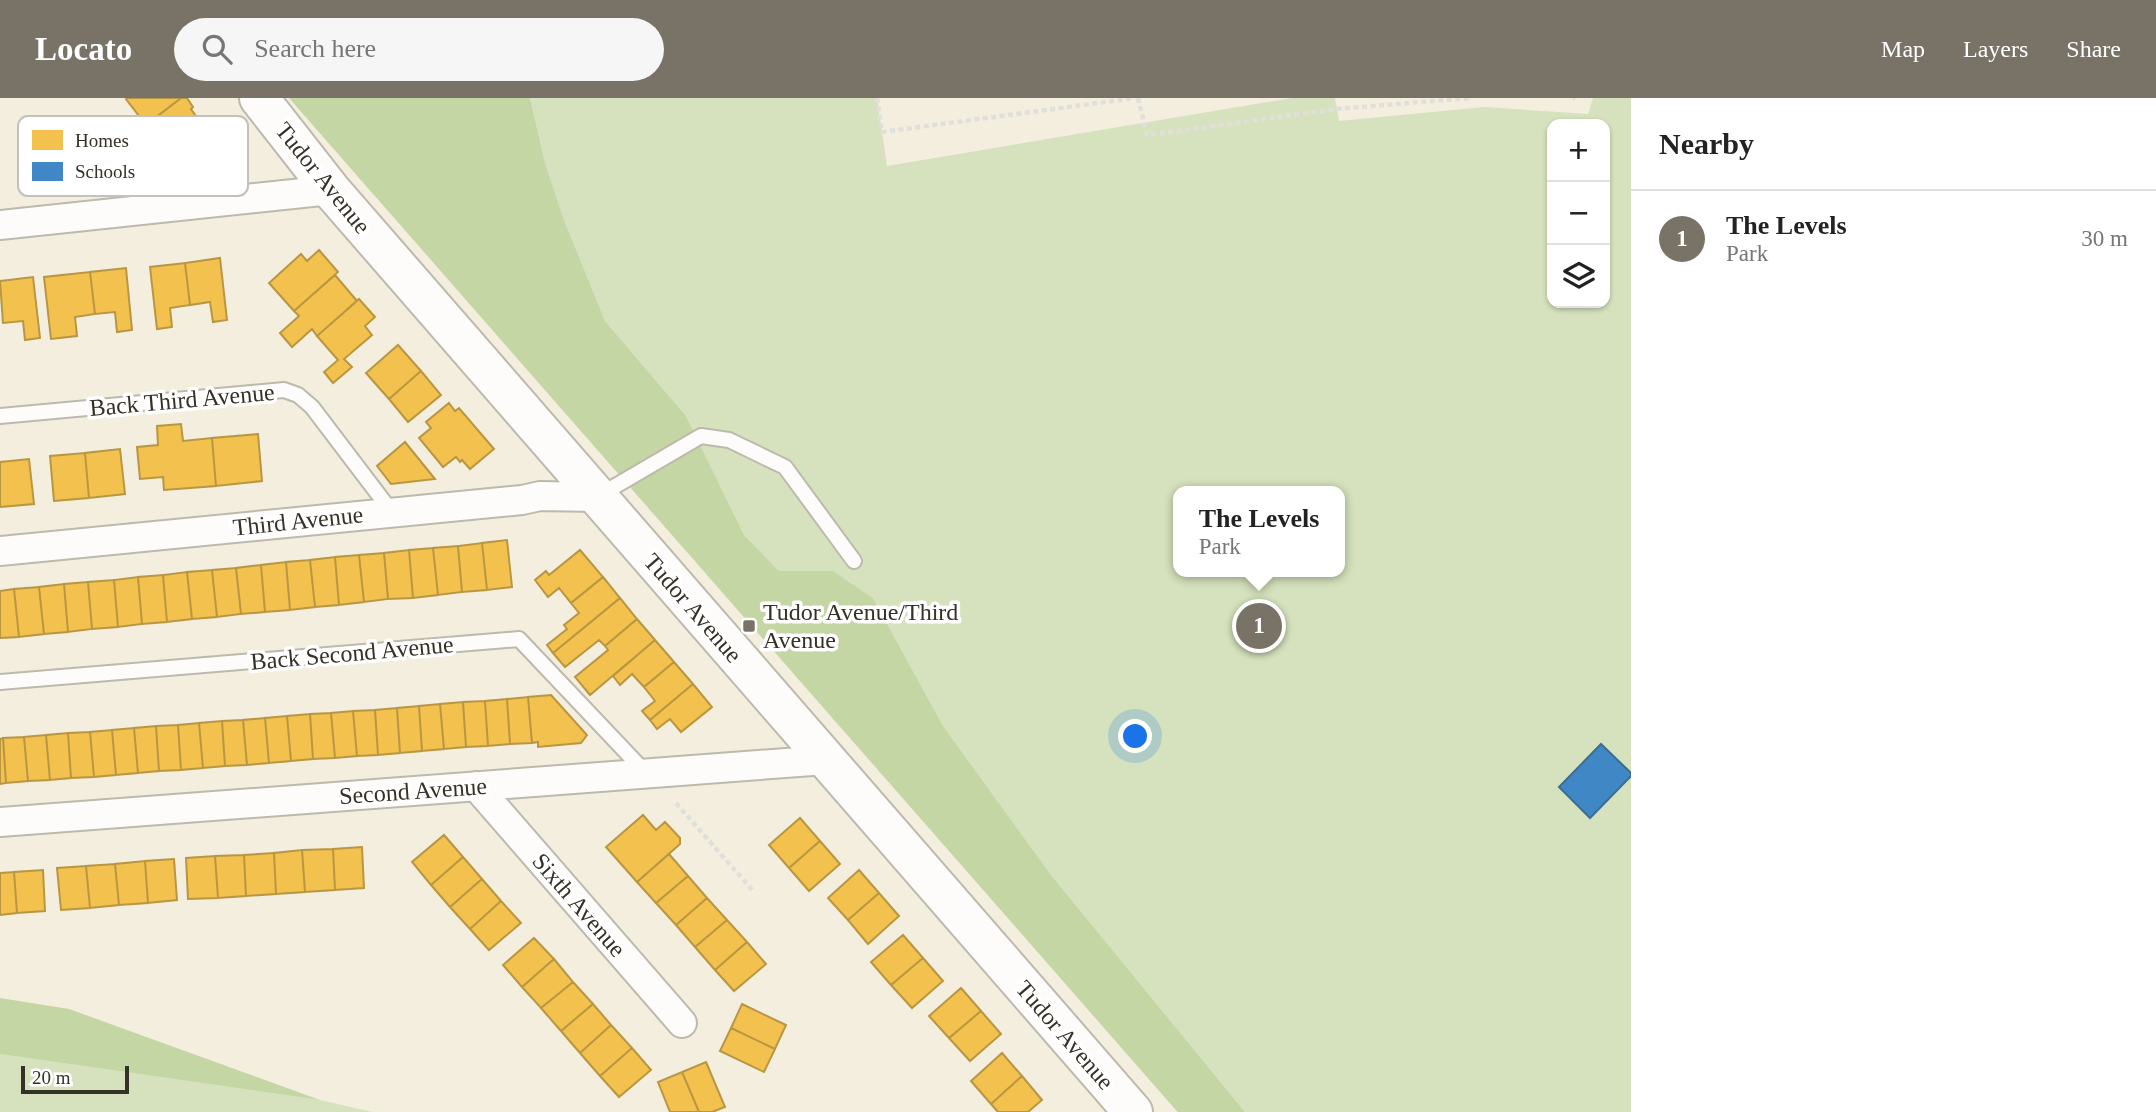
<!DOCTYPE html>
<meta charset="utf-8">
<style>
body{margin:0;font-family:Georgia,serif;background:#f6f6f6;color:#222}
.controls{position:absolute;right:21px;top:21px;display:grid;overflow:hidden;border-radius:14px;box-shadow:0 2px 5px #0004}
.controls button{width:63px;height:63px;display:grid;place-items:center;padding:0;border:0;border-bottom:2px solid #e0e0e0;background:#fff;color:#222;font:35px sans-serif}
.scale{position:absolute;left:21px;bottom:18px;width:108px;box-sizing:border-box;padding-left:7px;border:4px solid #353126;border-top:0;font-size:19px;line-height:24px;white-space:nowrap;color:#353126;-webkit-text-stroke:5px #fff;paint-order:stroke}
.you{position:absolute;left:1136px;top:639px;width:24px;height:24px;margin:-18px;border:5px solid #fff;border-radius:50%;background:#1a73e8;box-shadow:0 0 0 10px #1a73e833}
.badge{display:grid;place-items:center;width:46px;height:46px;border-radius:50%;background:#787366;color:#fff;font-size:23px;font-weight:700}
.pin{position:absolute;translate:-50% -50%;border:4px solid #fff;box-shadow:0 2px 7px #0006}
.popup{position:absolute;left:1173px;top:388px;width:172px;height:91px;box-sizing:border-box;display:grid;place-content:center;border-radius:14px;background:#fff;filter:drop-shadow(0 2px 5px #0005);font-size:23px;white-space:nowrap;color:#767676}
.popup b{font-size:26px;color:#222}
.popup::after{content:'';position:absolute;left:50%;top:100%;margin-left:-14px;border:14px solid transparent;border-top-color:#fff}
.list{margin:0;padding:0;list-style:none}
h2{display:flex;justify-content:space-between;align-items:center;height:91px;margin:0;padding:0 28px;font-size:30px}
h2 small{font-size:23px;font-weight:400;color:#767676}
.list li{display:grid;grid-template-columns:46px 1fr auto;gap:21px;align-items:center;box-sizing:border-box;height:98px;padding:0 28px;border-top:2px solid #e0e0e0}
.list b{display:block;font-size:26px;white-space:nowrap}
.list p{margin:0;font-size:23px;white-space:nowrap;color:#767676}
.list em{font-size:23px;font-style:normal;color:#767676}
.icon{flex:none;width:38px;height:38px;fill:none;stroke:currentColor;stroke-width:2;stroke-linecap:round;stroke-linejoin:round}
.map{position:relative;flex:none;width:1631px;height:1014px;overflow:hidden}
header{display:flex;align-items:center;gap:42px;box-sizing:border-box;height:98px;padding:0 35px;background:#787366;color:#fff}
header strong{font-size:33px}
nav{display:flex;gap:38px;margin-inline-start:auto;font-size:24px}
.search{width:490px;height:63px;background:#f6f6f6;display:flex;align-items:center;gap:18px;box-sizing:border-box;padding:0 24px;border-radius:38px;color:#767676;font-size:26px}
main{display:flex}
aside{flex:1;background:#fff}
.map>svg:first-child{display:block}
.green{fill:#d5e2bd;fill-rule:evenodd}
.forest{fill:#c4d6a4}
.homes{fill:#f2c14e;stroke:#b99642;stroke-width:2}
.schools{fill:#3f88c5;stroke:#3c6e95;stroke-width:2}
.lines{fill:none;stroke-linecap:round;stroke-linejoin:round}
.service-casing{stroke:#bdb9ac;stroke-width:18}
.minor-casing{stroke:#bdb9ac;stroke-width:32}
.secondary-casing{stroke:#bdb9ac;stroke-width:42}
.path{stroke:#e0dfda;stroke-width:4.5;stroke-dasharray:5 3.5;stroke-linecap:butt}
.service{stroke:#fdfcfa;stroke-width:14}
.minor{stroke:#fdfcfa;stroke-width:28}
.secondary{stroke:#fdfcfa;stroke-width:38}
.poi-dot{fill:#787366;stroke:#fff;stroke-width:2.5}
.labels{text-anchor:middle;stroke-width:7;stroke-linejoin:round;paint-order:stroke}
.street-label{font-size:24px;fill:#353126;stroke:#fff}
.poi-label{font-size:24px;fill:#353126;stroke:#fff;text-anchor:start}
.key{fill:#fff;stroke:#c2c1be;stroke-width:2}
.key-label{font-size:19px;fill:#353126}
</style>
<header>
<strong>Locato</strong>
<div class="search"><svg class="icon" aria-label="search" viewBox="0 0 24 24"><circle cx="10" cy="10" r="6"/><path d="M15 15l6 6"/></svg>Search here</div>
<nav><a>Map</a><a>Layers</a><a>Share</a></nav>
</header>
<main>
<div class="map">
<svg width="1631" height="1014" viewBox="0 0 1631 1014">
<rect width="100%" height="100%" fill="#f3eede"/>
<path class="green" d="M530 0H877L887 68 1292 0H1335L1339 23 1485 9 1588 16 1593 0H1631V1014H1245L1051 777 943 628 873 500 833 473H779L744 437 686 318 605 223 564 122 545 65ZM1552 26H1605V205H1552ZM1178 393H1340V474H1178Z
M0 956 320 1002 372 1014H0Z"/>
<path class="forest" d="M289 0H530L545 65 564 122 605 223 686 318 744 437 779 473H833L873 500 943 628 1051 777 1245 1014H1178L1175 1011Z
M0 900 69 911 320 1002 0 956Z"/>
<path class="homes" d="M127 0H181L146 27 126 1Z
M181 0H187L193 9 191 11 201 25 166 53 146 27Z
M319 152 338 174 294 213 269 185 301 156 307 163Z
M220 160 227 222 213 224 210 204 190 207 185 165Z
M185 165 190 207 170 210 172 229 157 231 150 169Z
M126 170 132 232 117 234 115 214 95 216 90 174Z
M90 174 95 216 75 219 77 238 51 241 44 179Z
M335 177 357 203 317 238 312 231 292 249 280 235 299 218 294 213Z
M33 179 40 240 25 242 23 223 3 225 0 183Z
M359 201 375 219 365 228 372 237 344 261 352 269 333 285 324 274 338 262 317 238Z
M398 247 421 273 389 301 366 275Z
M421 273 441 297 408 324 389 301Z
M449 305 455 313 459 310 494 351 470 371 462 362 460 364 456 359 443 369 419 340 431 330 426 324Z
M181 326 183 343 212 340 216 388 164 392 163 379 140 381 137 349 158 347 157 328Z
M258 336 262 383 216 388 212 340Z
M405 344 435 381 391 386 377 368Z
M120 351 125 396 89 400 85 355Z
M85 355 89 400 54 403 50 358Z
M29 361 34 406 0 409V364Z
M507 442 512 489 487 492 482 445Z
M482 445 487 492 462 494 458 448Z
M458 448 462 494 438 497 433 450Z
M433 450 438 497 413 500 409 452Z
M409 452 413 500 388 501 384 455Z
M580 452 603 479 571 505 559 490 548 499 535 482 546 473 549 477Z
M384 455 388 501 364 504 359 457Z
M359 457 364 504 339 507 335 459Z
M335 459 339 507 315 509 310 462Z
M310 462 315 509 290 512 286 464Z
M286 464 290 512 265 514 261 467Z
M261 467 265 514 241 516 236 470Z
M236 470 241 516 217 519 212 472Z
M212 472 217 519 192 521 187 474Z
M187 474 192 521 167 524 163 477Z
M163 477 167 524 142 526 138 479Z
M138 479 142 526 118 529 114 482Z
M603 479 620 500 553 555 547 547 567 531 564 527 579 515 571 505Z
M114 482 118 529 92 531 88 484Z
M88 484 92 531 68 534 64 486Z
M64 486 68 534 44 536 39 489Z
M39 489 44 536 19 539 14 491Z
M14 491 19 539 0 540V493Z
M620 500 637 521 605 548 599 542 565 569 553 555Z
M637 521 655 542 590 597 575 579 608 552 605 548Z
M655 542 674 564 644 589 632 576 620 587 613 578Z
M674 564 693 586 650 622 642 613 655 603 644 589Z
M693 586 712 609 681 634 670 621 657 631 650 622Z
M551 597 587 637 581 645 538 649V644L532 645 528 599Z
M528 599 532 645 510 646 507 601Z
M507 601 510 646 488 648 485 603Z
M485 603 488 648 466 649 463 604Z
M463 604 466 649 444 651 440 606Z
M440 606 444 651 422 653 419 608Z
M419 608 422 653 400 655 397 610Z
M397 610 400 655 378 657 375 612Z
M375 612 378 657 357 658 353 613Z
M353 613 357 658 335 660 331 615Z
M331 615 335 660 313 661 310 616Z
M310 616 313 661 291 663 287 618Z
M287 618 291 663 269 665 265 620Z
M265 620 269 665 247 667 243 622Z
M243 622 247 667 225 668 222 623Z
M222 623 225 668 203 670 199 625Z
M199 625 203 670 181 672 178 627Z
M178 627 181 672 159 673 156 628Z
M156 628 159 673 138 675 134 630Z
M134 630 138 675 116 677 112 632Z
M112 632 116 677 94 679 90 634Z
M90 634 94 679 71 680 68 635Z
M68 635 71 680 50 682 46 637Z
M46 637 50 682 28 683 24 639Z
M24 639 28 683 6 685 3 640Z
M3 640 6 685 0 686V641Z
M643 717 656 732 665 724 680 740V746L637 784 606 749Z
M800 720 820 743 789 770 769 747Z
M444 737 463 759 431 787 412 764Z
M820 743 840 766 809 793 789 770Z
M362 749 364 790 335 792 333 751Z
M333 751 335 792 305 794 302 752Z
M302 752 305 794 276 796 274 755Z
M274 755 276 796 246 798 244 757Z
M669 756 688 778 656 805 637 784Z
M244 757 246 798 218 800 215 758Z
M215 758 218 800 188 801 186 760Z
M463 759 482 781 450 809 431 787Z
M174 761 177 802 148 805 145 763Z
M145 763 148 805 119 807 115 766Z
M115 766 119 807 90 810 86 768Z
M86 768 90 810 61 812 57 770Z
M43 772 45 813 17 815 14 774Z
M859 772 879 795 848 822 828 800Z
M14 774 17 815 0 817V775Z
M688 778 707 800 676 827 656 805Z
M482 781 501 803 470 831 450 809Z
M879 795 899 818 868 846 848 822Z
M707 800 727 822 695 849 676 827Z
M501 803 521 825 489 852 470 831Z
M727 822 747 844 715 872 695 849Z
M903 837 923 860 891 887 871 864Z
M534 840 554 861 522 889 503 867Z
M747 844 766 866 734 893 715 872Z
M923 860 943 883 912 910 891 887Z
M554 861 573 884 541 910 522 889Z
M573 884 593 906 561 933 541 910Z
M961 890 981 913 949 940 929 918Z
M593 906 611 927 580 955 561 933Z
M742 906 786 927 775 951 731 930Z
M981 913 1001 936 970 963 949 940Z
M611 927 632 950 600 978 580 955Z
M731 930 775 951 764 974 720 953Z
M632 950 651 972 619 999 600 978Z
M1002 955 1022 978 991 1006 971 983Z
M706 964 725 1009 712 1014H699L682 974Z
M682 974 699 1014H670L658 984Z
M1022 978 1042 1002 1028 1014H998L991 1006Z"/>
<path class="schools" d="M1601 646 1631 675V678L1590 720 1559 689Z"/>
<g class="lines">
<defs>
<path id="service" d="M0 318 284 292 298 297 312 309 391 413
M600 397 701 338 729 342 785 369 854 463
M0 584 519 541 645 674"/>
<path id="minor" d="M0 127 331 92
M0 453 522 402 540 398 596 399
M476 688 682 925
M0 724 826 662"/>
<path id="secondary" d="M259 0 331 92 1133 1014"/>
</defs>
<use href="#service" class="service-casing"/>
<use href="#minor" class="minor-casing"/>
<use href="#secondary" class="secondary-casing"/>
<path class="path" d="M877 0 882 34 1135 0
M1138 0 1147 37 1337 11 1470 0
M1573 0H1575
M676 705 754 794"/>
<use href="#service" class="service"/>
<use href="#minor" class="minor"/>
<use href="#secondary" class="secondary"/>
</g>
<rect class="poi-dot" x="742" y="521" width="14" height="14" rx="3.5"/>
<g class="labels">
<g class="street-label">
<text transform="translate(323 80) rotate(51)" y="8">Tudor Avenue</text>
<text transform="translate(182 302) rotate(-5)" y="8">Back Third Avenue</text>
<text transform="translate(298 423) rotate(-6)" y="8">Third Avenue</text>
<text transform="translate(693 510) rotate(49)" y="8">Tudor Avenue</text>
<text transform="translate(352 555) rotate(-5)" y="8">Back Second Avenue</text>
<text transform="translate(413 693) rotate(-4)" y="8">Second Avenue</text>
<text transform="translate(579 807) rotate(49)" y="8">Sixth Avenue</text>
<text transform="translate(1065 937) rotate(49)" y="8">Tudor Avenue</text>
</g>
<g class="poi-label">
<text x="763" y="522">Tudor Avenue/Third<tspan x="763" dy="28">Avenue</tspan></text>
</g>
</g>
<rect x="18" y="18" width="230" height="80" rx="10" class="key"/>
<rect x="32" y="32" width="31" height="20" fill="#f2c14e"/>
<rect x="32" y="64" width="31" height="19" fill="#3f88c5"/>
<g class="key-label">
<text x="75" y="49">Homes</text>
<text x="75" y="80">Schools</text>
</g>
</svg>
<div class="controls">
<button>+</button>
<button>−</button>
<button><svg class="icon" aria-label="layers" viewBox="0 0 24 24"><path d="M12 4l9 5-9 5-9-5zM3 14l9 5 9-5"/></svg></button>
</div>
<div class="scale">20 m</div>
<div class="you"></div>
<div class="pin badge" style="left:1259px;top:528px">1</div>
<div class="popup"><b>The Levels</b>Park</div>
</div>
<aside>
<h2>Nearby<small></small></h2>
<ul class="list">
<li><span class="badge">1</span><div><b>The Levels</b><p>Park</p></div><em>30 m</em></li>
</ul>
</aside>
</main>
